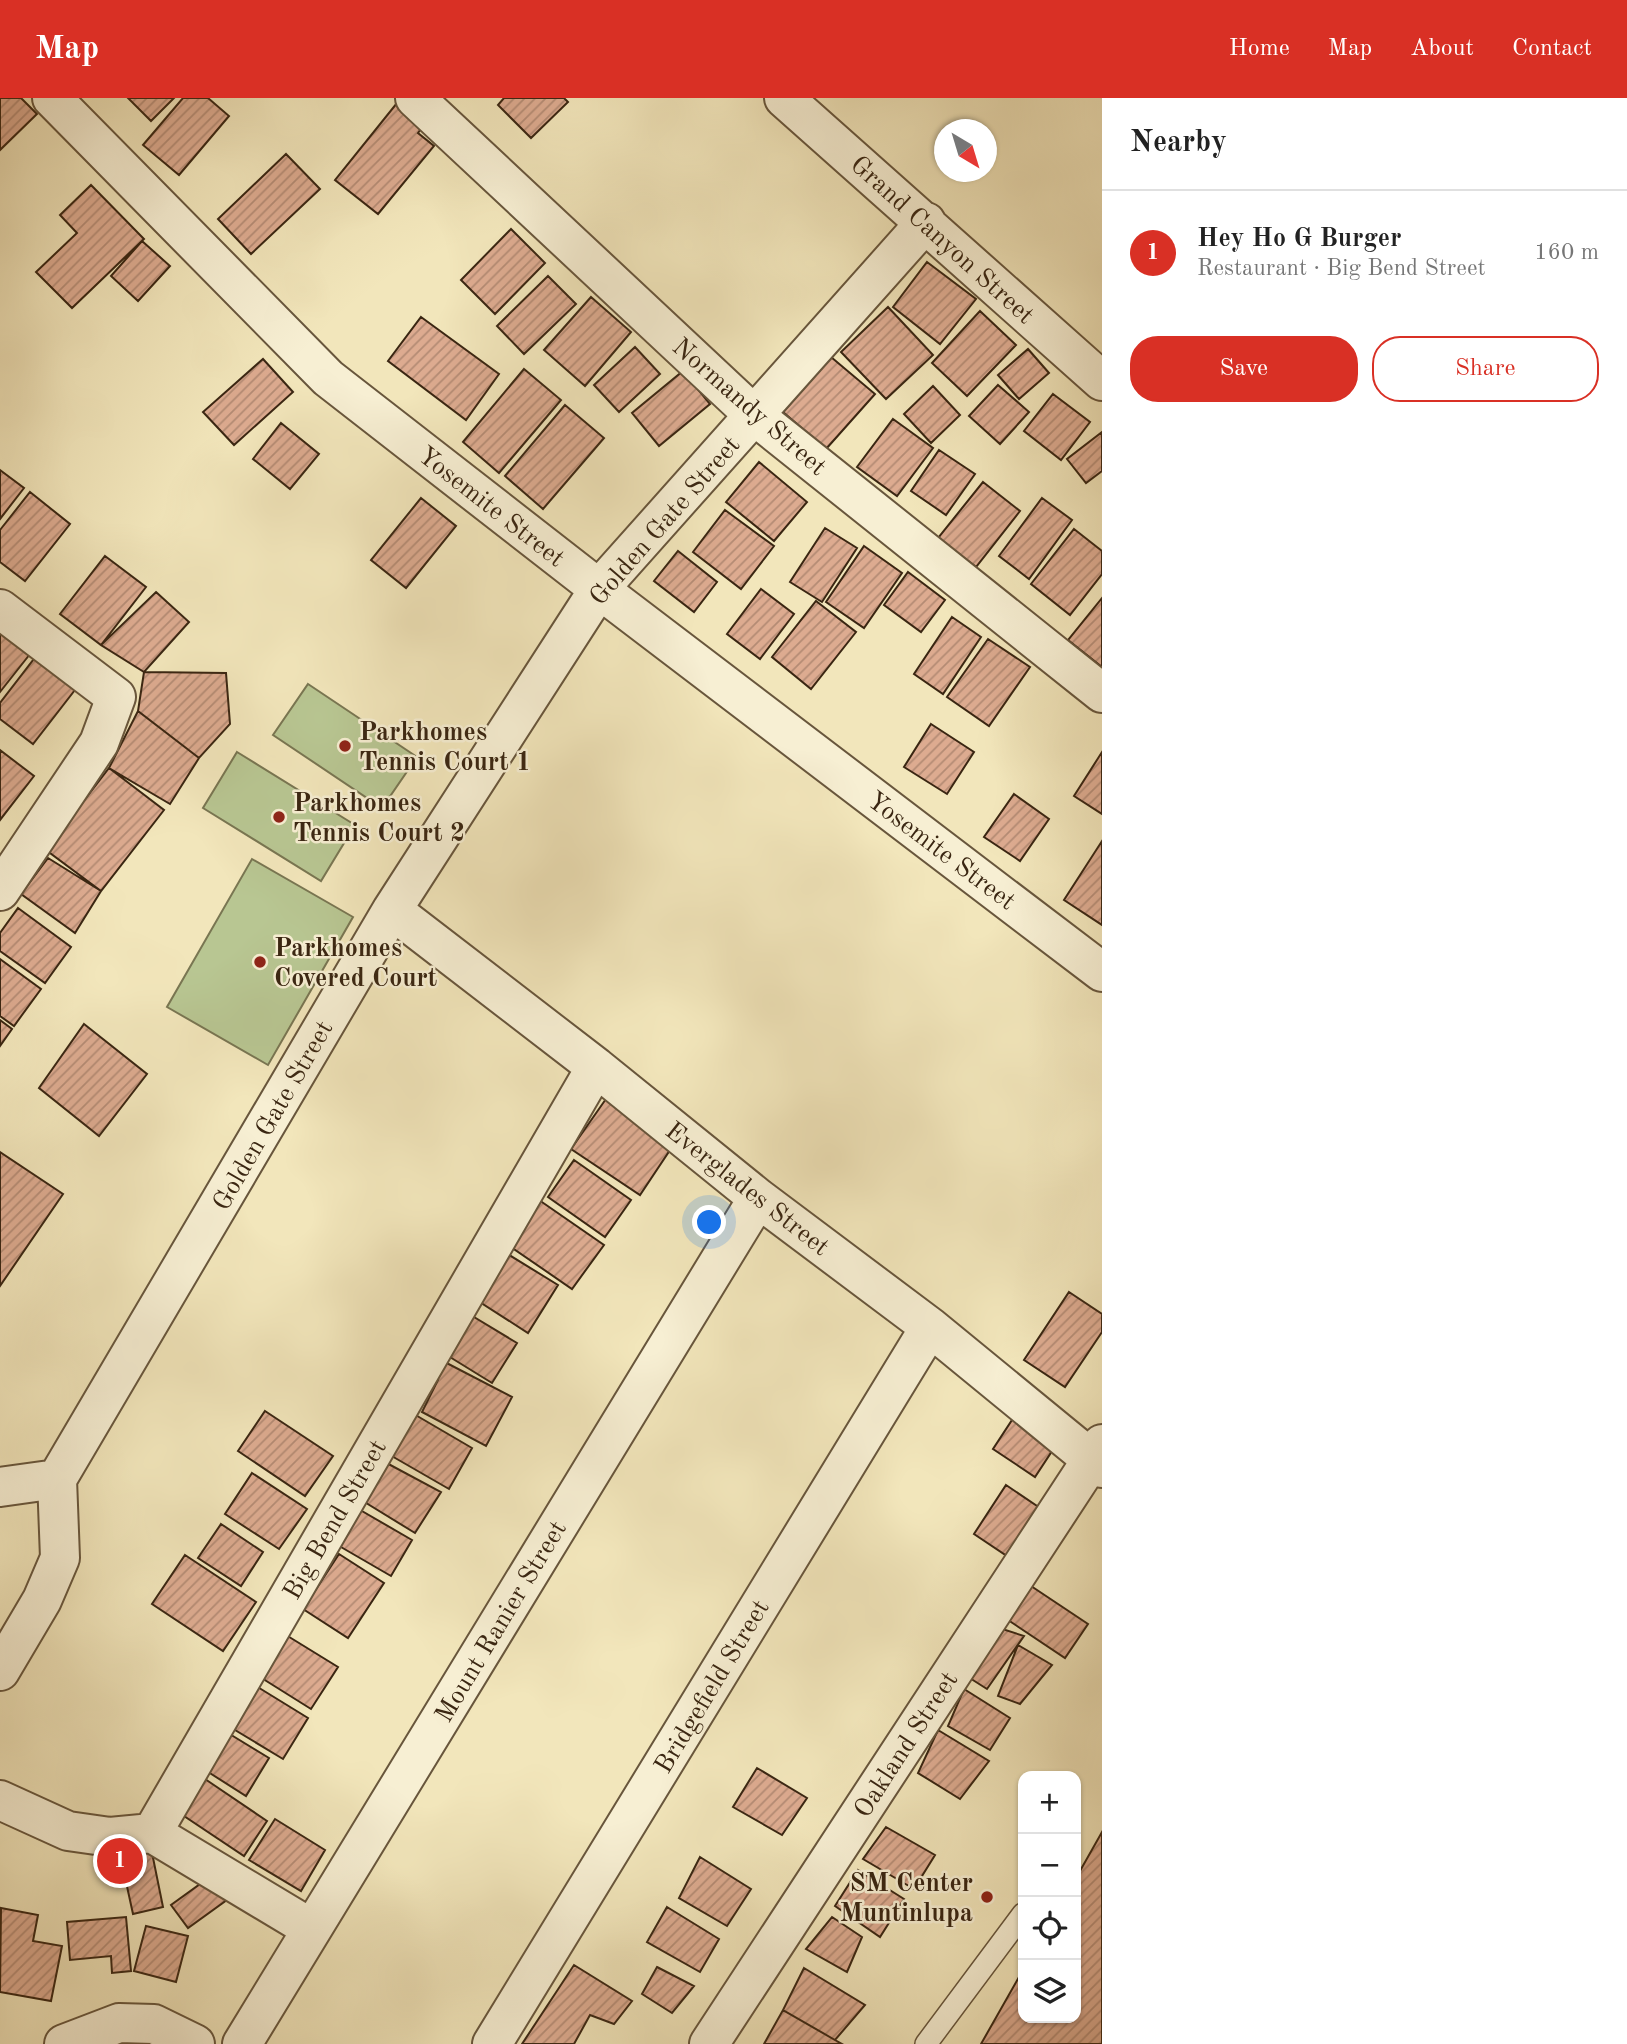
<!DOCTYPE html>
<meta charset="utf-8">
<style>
body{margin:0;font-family:"Old Standard TT",serif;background:#f6f6f6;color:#222}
.controls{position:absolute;right:21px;bottom:21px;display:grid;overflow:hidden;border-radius:14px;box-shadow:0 2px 5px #0004}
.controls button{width:63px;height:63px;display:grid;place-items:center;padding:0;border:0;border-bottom:2px solid #e0e0e0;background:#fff;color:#222;font:35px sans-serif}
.compass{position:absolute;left:934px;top:21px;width:63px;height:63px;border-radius:50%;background:#fff;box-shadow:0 2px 5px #0004;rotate:142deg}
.you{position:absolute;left:710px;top:1125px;width:24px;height:24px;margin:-18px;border:5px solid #fff;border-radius:50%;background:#1a73e8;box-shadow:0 0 0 10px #1a73e833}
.badge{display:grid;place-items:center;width:46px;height:46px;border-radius:50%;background:#d93025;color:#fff;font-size:23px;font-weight:700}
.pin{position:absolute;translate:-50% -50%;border:4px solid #fff;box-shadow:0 2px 7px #0006}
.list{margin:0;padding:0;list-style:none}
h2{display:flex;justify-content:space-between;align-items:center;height:91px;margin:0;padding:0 28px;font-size:30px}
h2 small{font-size:23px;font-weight:400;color:#767676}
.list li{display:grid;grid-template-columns:46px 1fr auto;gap:21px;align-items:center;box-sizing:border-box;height:126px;padding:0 28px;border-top:2px solid #e0e0e0}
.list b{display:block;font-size:26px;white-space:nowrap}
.list p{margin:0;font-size:23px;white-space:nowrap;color:#767676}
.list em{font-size:23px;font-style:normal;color:#767676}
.actions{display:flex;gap:14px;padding:21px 28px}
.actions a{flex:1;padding:16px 0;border:2px solid #d93025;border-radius:28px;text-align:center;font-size:24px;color:#d93025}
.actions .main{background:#d93025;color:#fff}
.icon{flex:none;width:38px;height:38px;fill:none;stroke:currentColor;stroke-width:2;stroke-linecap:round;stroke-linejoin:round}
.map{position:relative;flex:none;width:1102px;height:1946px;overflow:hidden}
header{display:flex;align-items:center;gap:42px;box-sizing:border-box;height:98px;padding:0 35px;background:#d93025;color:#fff}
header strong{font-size:33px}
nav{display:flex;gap:38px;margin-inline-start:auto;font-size:24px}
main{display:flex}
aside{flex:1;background:#fff}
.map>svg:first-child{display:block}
.green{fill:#b8c692;stroke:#797652;stroke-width:2}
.building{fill:url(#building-hatch);stroke:#3a2612;stroke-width:2}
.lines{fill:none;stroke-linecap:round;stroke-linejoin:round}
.service-casing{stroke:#68563c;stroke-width:24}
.minor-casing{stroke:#68563c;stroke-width:42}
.service{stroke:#f7efd3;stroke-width:21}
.minor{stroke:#f7efd3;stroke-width:38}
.poi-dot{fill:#8f2418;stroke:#f7efd3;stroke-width:2.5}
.labels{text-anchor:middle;stroke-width:5;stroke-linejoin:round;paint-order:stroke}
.street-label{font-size:26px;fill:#3a2612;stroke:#f7efd3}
.poi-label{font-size:26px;font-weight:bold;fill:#3a2612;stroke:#f7efd3;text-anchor:start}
</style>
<header>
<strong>Map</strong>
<nav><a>Home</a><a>Map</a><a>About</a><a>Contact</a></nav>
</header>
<main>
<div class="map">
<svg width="1102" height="1946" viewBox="0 0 1102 1946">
<defs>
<pattern id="building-hatch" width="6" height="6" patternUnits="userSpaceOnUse" patternTransform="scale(1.75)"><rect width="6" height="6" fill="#ddab90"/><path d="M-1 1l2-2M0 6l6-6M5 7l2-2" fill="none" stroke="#b48b74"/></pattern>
</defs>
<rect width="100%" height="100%" fill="#f2e6bb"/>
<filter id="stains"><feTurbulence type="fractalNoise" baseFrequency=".00286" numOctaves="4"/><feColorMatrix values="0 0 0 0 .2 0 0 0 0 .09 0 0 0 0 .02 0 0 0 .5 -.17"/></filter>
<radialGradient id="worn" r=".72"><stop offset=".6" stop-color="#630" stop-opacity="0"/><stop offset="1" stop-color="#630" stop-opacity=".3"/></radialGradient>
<path class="green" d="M308 586 417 659 382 710 273 637Z
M237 654 355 727 321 783 203 710Z
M252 761 353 819 268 967 167 909Z"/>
<path class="building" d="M0 0H21L37 16 0 52Z
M128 0H174L151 23Z
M183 0H208L229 18 179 77 143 47Z
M504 0H564L568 4 531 40 498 7Z
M397 5 424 27 418 35 434 48 378 116 335 82Z
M286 56 320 91 251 156 218 121Z
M91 87 144 141 72 210 36 174 77 135 60 117Z
M511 131 545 165 495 216 461 182Z
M142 143 170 168 138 203 111 178Z
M927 164 976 201 940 246 893 209Z
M548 178 576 206 524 256 497 228Z
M591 199 631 234 585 288 544 252Z
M888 209 933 257 886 301 841 254Z
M980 213 1016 247 967 298 932 265Z
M421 219 499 276 466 322 388 263Z
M635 249 660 276 619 314 594 287Z
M1028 251 1049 275 1019 301 998 277Z
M831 259 875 296 826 351 783 314Z
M263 261 293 294 234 347 203 314Z
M524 271 561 302 499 375 463 344Z
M683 273 710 306 659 348 632 315Z
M998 287 1029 314 1000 346 969 318Z
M933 288 960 317 931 345 904 316Z
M1053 296 1090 324 1061 362 1024 333Z
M565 307 604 340 543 411 505 378Z
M893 321 933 350 897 398 857 369Z
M281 325 319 356 290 391 253 361Z
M1102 334V373L1086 385 1067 361Z
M939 352 975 376 946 417 911 393Z
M759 364 807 404 774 443 726 404Z
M0 372 24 390 0 421Z
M983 384 1020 413 976 469 938 440Z
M30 394 70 426 25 483 0 464V432Z
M421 400 456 428 406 490 371 462Z
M1042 400 1072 422 1029 481 999 458Z
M725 412 774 448 741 491 693 454Z
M825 430 857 450 822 504 790 484Z
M1074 431 1102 453V476L1070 517 1031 486Z
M864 448 902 475 864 530 826 504Z
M678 453 717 484 694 514 654 483Z
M105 458 146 489 101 547 60 516Z
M908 474 945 502 921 534 884 507Z
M761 491 794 516 760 561 727 536Z
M156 494 189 524 144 574 101 547Z
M1102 500V569L1068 542Z
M816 503 856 534 811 591 772 559Z
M952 519 981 539 943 596 914 576Z
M0 532 30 556 0 594Z
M988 541 1030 569 989 628 947 599Z
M37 557 78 588 33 646 0 621V605Z
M144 574 226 575 230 626 199 660 138 613Z
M138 613 199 660 170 706 109 670Z
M931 626 974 654 947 696 904 669Z
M0 652 34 678 0 722Z
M1102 654V716L1074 698Z
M109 670 164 712 101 793 46 752Z
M1014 696 1049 721 1020 763 984 739Z
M1102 743V827L1064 802Z
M48 760 101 793 75 835 21 796Z
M18 810 71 849 45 885 0 853V835Z
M0 861 41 891 14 928 0 918Z
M0 922 12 931 0 948Z
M84 926 147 976 99 1038 39 990Z
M608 998 676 1043 640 1097 571 1051Z
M0 1054 63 1096 0 1188Z
M574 1062 631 1102 605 1139 548 1099Z
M539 1102 604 1147 572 1191 508 1147Z
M506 1155 558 1187 528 1235 475 1201Z
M1069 1194 1102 1216V1234L1065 1289 1024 1262Z
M469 1216 517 1245 492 1285 445 1256Z
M437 1260 512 1299 486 1348 422 1314 438 1282 428 1276Z
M407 1312 472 1350 449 1391 383 1353Z
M265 1313 333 1358 305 1398 238 1353Z
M1014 1319 1056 1347 1035 1379 993 1351Z
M381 1362 441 1394 415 1435 358 1400Z
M252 1375 307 1411 279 1451 225 1416Z
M1006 1387 1040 1410 1007 1458 974 1436Z
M355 1409 412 1442 391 1478 334 1445Z
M221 1426 263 1454 241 1488 198 1460Z
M339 1456 384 1485 348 1540 303 1511Z
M185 1457 256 1504 223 1553 152 1506Z
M1028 1486 1088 1526 1065 1560 1005 1520Z
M996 1529 1024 1538 987 1591 965 1577Z
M286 1537 338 1569 311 1611 260 1579Z
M1018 1547 1052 1567 1020 1606 998 1598Z
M256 1588 308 1620 283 1661 230 1629Z
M964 1591 1010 1620 990 1652 948 1628Z
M938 1632 989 1663 960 1701 918 1675Z
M228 1635 269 1660 246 1698 205 1672Z
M757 1670 807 1700 782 1737 733 1709Z
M205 1681 267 1723 244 1758 181 1716Z
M275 1721 325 1752 301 1793 249 1762Z
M886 1729 935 1757 914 1791 863 1761Z
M1102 1734V1946H981L1023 1872V1920H1076V1780Z
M149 1740 163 1809 133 1816 118 1747Z
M700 1759 751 1791 727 1828 679 1800Z
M858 1772 904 1801 880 1839 835 1808Z
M214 1776 231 1799 188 1830 171 1807Z
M667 1809 719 1841 700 1874 647 1844Z
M1 1810 38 1817 33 1843 62 1848 51 1903 0 1894Z
M126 1819 131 1873 112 1875 111 1858 70 1862 67 1824Z
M832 1819 862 1839 847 1874 806 1851Z
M146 1828 188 1838 176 1884 134 1873Z
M574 1867 632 1903 614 1926 590 1917 574 1946H522Z
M657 1869 694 1888 672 1915 642 1896Z
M804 1870 865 1907 835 1942 783 1912Z
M783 1912 835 1942 842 1946H764Z"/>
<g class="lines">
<defs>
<path id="service" d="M926 1946 1023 1816"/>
<path id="minor" d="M52 0 328 280 599 491 1102 874
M415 0 755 318 1102 595
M784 0 1102 283
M0 511 116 599 99 645 0 793
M392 812 596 969 758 1100 930 1229 1102 1370
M0 1389 57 1381 392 812 599 491 926 124
M0 1573 42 1502 60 1460 57 1381
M0 1702 68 1733 110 1739 152 1735 596 969
M152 1735 312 1831
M64 1946 119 1925 154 1926 195 1946
M242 1946 758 1100
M492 1946 930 1229
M709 1946 1102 1346"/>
</defs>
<use href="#service" class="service-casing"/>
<use href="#minor" class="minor-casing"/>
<use href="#service" class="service"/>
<use href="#minor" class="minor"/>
</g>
<g class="poi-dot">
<circle cx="345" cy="648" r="7"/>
<circle cx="279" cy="719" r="7"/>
<circle cx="260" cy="864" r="7"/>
<circle cx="987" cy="1799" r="7"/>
</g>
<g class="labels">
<g class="street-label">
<text transform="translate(943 141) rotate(42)" y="9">Grand Canyon Street</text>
<text transform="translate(750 308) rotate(41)" y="9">Normandy Street</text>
<text transform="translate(492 408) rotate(38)" y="9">Yosemite Street</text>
<text transform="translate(664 422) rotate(-49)" y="9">Golden Gate Street</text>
<text transform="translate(942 752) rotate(37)" y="9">Yosemite Street</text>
<text transform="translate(272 1017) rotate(-60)" y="9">Golden Gate Street</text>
<text transform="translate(748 1090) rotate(38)" y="9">Everglades Street</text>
<text transform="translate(334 1421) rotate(-60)" y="9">Big Bend Street</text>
<text transform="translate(500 1523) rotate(-59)" y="9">Mount Ranier Street</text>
<text transform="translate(711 1588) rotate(-59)" y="9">Bridgefield Street</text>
<text transform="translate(905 1646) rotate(-57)" y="9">Oakland Street</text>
</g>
<g class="poi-label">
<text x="359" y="642">Parkhomes<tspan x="359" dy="30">Tennis Court 1</tspan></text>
<text x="293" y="713">Parkhomes<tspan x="293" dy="30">Tennis Court 2</tspan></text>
<text x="274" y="858">Parkhomes<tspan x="274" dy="30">Covered Court</tspan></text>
<text x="973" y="1793" text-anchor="end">SM Center<tspan x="973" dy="30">Muntinlupa</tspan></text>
</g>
</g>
<rect width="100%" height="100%" filter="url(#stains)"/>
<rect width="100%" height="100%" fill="url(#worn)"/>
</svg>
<div class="controls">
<button>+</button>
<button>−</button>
<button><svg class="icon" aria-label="locate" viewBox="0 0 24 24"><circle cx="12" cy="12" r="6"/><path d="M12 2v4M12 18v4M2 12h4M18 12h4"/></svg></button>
<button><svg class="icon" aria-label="layers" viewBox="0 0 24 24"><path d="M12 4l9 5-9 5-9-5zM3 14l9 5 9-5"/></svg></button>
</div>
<svg class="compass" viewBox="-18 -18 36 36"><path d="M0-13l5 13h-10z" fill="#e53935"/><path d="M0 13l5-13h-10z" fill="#767676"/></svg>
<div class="you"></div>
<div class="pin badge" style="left:120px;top:1763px">1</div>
</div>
<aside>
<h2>Nearby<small></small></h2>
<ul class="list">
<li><span class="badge">1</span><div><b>Hey Ho G Burger</b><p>Restaurant · Big Bend Street</p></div><em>160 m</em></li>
</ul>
<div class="actions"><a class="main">Save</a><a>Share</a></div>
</aside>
</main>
